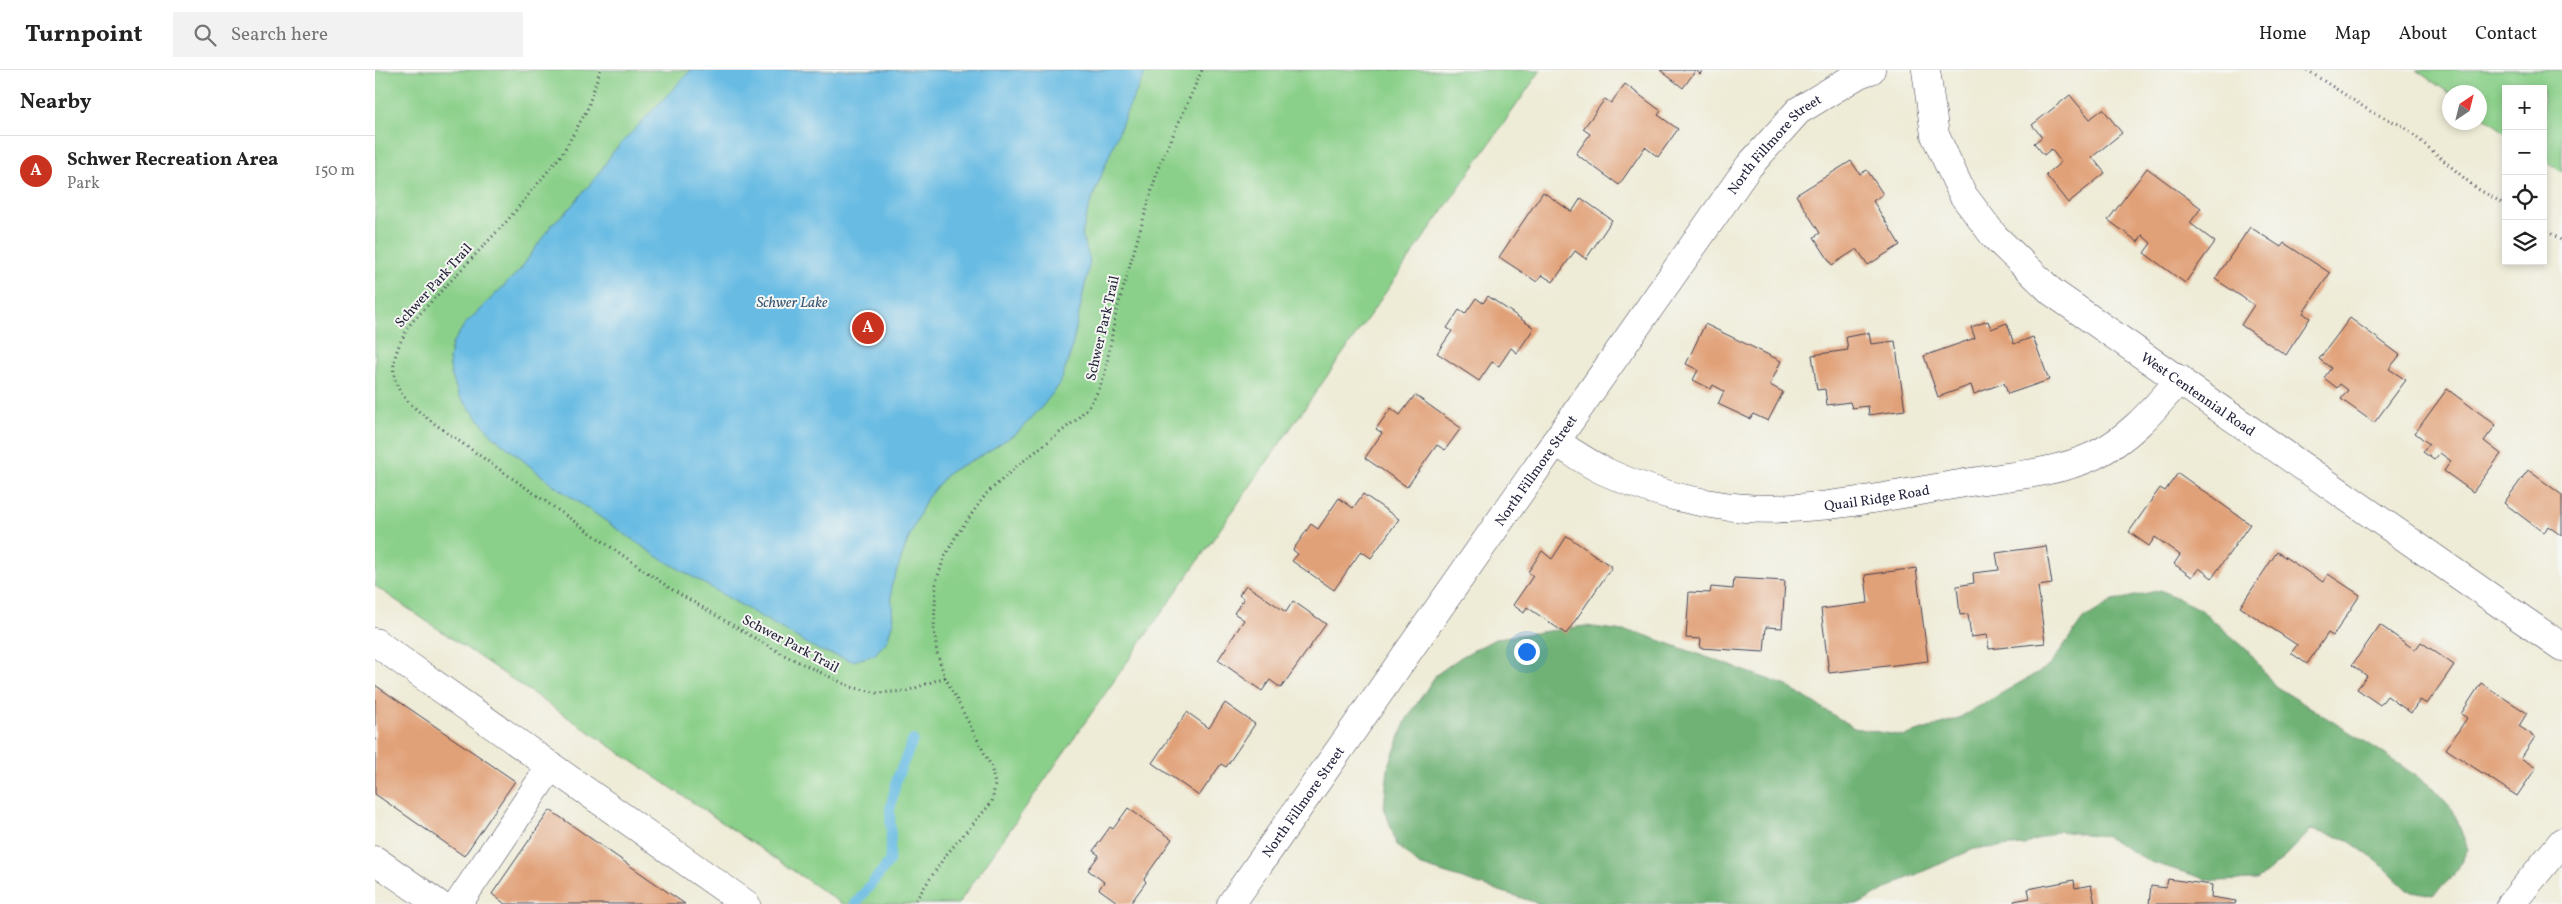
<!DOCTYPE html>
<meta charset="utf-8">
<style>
body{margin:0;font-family:Vollkorn,serif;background:#f2f2f2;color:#222}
.controls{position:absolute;right:15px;top:15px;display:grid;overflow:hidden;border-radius:0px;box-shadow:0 2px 8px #0003}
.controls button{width:45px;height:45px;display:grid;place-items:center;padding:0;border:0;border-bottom:1px solid #e0e0e0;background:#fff;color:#222;font:25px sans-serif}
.compass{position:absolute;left:2067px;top:15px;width:45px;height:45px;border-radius:50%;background:#fff;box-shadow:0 2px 8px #0003;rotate:35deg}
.you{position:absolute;left:1151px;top:581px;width:18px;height:18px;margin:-12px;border:4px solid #fff;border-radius:50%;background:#1a73e8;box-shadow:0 0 0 8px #1a73e833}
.badge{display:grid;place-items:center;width:32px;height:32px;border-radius:50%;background:#c8321e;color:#fff;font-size:16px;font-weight:700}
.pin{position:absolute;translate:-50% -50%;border:2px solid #fff;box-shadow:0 1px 5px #0006}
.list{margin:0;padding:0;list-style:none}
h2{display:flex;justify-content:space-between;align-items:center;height:65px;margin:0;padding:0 20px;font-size:21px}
h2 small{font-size:16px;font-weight:400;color:#767676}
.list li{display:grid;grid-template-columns:32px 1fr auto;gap:15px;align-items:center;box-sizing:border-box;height:70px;padding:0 20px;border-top:1px solid #e0e0e0}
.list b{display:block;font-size:19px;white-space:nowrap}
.list p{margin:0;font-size:16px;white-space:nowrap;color:#767676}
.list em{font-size:16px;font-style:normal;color:#767676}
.icon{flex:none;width:28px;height:28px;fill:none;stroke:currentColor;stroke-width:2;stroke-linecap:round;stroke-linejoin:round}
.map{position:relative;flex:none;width:2187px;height:834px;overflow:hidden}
header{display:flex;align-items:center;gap:30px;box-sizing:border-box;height:70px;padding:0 25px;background:#fff;border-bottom:1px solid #e0e0e0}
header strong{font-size:24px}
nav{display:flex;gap:28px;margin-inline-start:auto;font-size:18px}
.search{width:350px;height:45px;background:#f2f2f2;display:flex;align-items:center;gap:12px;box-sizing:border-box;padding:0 18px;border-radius:0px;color:#767676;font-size:19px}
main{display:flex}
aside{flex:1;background:#fff}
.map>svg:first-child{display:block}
.green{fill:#8bd08a;stroke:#567962}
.forest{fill:#70b276;stroke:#496a58}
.water{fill:#67bbe3;stroke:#446e8f}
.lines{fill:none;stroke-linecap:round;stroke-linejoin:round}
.stream{stroke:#67bbe3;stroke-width:10}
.building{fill:#e1a178}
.minor-casing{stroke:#414052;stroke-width:29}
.path{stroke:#414052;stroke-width:3;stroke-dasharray:1 4;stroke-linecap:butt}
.minor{stroke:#fff;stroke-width:28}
.labels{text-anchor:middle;stroke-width:4;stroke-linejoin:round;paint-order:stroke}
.street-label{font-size:14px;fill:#22223b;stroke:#f6f6f2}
.water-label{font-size:15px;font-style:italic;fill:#3a5876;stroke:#f6f6f2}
</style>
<header>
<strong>Turnpoint</strong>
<div class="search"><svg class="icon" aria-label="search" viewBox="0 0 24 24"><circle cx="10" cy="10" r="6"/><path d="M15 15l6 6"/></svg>Search here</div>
<nav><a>Home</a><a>Map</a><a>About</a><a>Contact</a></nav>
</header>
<main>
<aside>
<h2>Nearby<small></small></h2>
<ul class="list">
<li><span class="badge">A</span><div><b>Schwer Recreation Area</b><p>Park</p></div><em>150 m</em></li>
</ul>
</aside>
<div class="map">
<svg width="2187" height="834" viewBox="0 0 2187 834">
<rect width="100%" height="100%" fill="#f6f6f2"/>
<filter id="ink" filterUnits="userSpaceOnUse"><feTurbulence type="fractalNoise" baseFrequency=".02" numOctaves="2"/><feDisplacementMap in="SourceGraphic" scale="10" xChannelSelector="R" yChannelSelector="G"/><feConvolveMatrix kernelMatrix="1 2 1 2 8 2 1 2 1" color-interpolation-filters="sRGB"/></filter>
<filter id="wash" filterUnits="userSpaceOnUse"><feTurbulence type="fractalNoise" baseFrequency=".0096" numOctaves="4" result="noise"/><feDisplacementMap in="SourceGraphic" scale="20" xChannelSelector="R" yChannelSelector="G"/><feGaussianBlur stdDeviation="1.12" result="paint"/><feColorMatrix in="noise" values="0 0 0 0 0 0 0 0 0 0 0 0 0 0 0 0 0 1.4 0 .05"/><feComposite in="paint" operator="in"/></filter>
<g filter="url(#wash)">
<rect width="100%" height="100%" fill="#eeebd6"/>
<path class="green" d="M0 0H1166L583 834H467L0 516Z
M2041 0H2187V102L2168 89V19H2131V63L2105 44 2104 22 2074 23Z"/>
<path class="forest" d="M1786 520 1826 540 1871 579 1900 616 2002 679 2057 717 2078 740 2093 779 2080 804 2058 825 2032 820 2003 792 1971 769 1936 760 1907 790 1882 810 1837 811 1776 792 1730 766 1683 761 1649 775 1599 779 1524 812 1484 834H1165L1044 795 1022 775 1009 737 1013 698 1031 650 1061 605 1086 587 1122 568 1210 556 1264 563 1412 616 1479 658 1529 666 1582 649 1674 596 1708 549 1738 531Z"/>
<path class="water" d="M316 0H772L752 41 714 137 707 164 715 191 696 282 685 314 666 338 643 362 609 384 574 402 552 428 533 470 516 517 518 552 512 571 499 585 478 591 443 580 280 485 177 414 118 366 84 326 76 304 74 289 77 274 90 254 145 200 177 154 192 141 222 106 238 82Z"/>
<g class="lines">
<path class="stream" d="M480 834 514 792 516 767 515 740 522 708 538 670"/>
</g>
<g id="blocks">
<path class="building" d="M1285 0H1328L1325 4 1321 0 1308 18Z
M1250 14 1286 41 1283 45 1303 59 1283 87 1270 77 1244 115 1201 84 1215 64 1208 59 1230 29 1236 33Z
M1695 25 1715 49 1728 39 1747 63 1717 87 1730 103 1693 133 1671 105 1686 92 1676 79 1669 85 1659 73 1667 67 1657 55Z
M1476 91 1485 104 1492 100 1508 124 1498 131 1525 175 1493 195 1482 179 1457 195 1439 167 1445 163 1421 125Z
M1772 98 1826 138 1815 153 1840 172 1810 213 1769 183 1776 173 1767 165 1763 172 1733 150Z
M1168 122 1197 142 1206 128 1237 150 1211 189 1200 181 1178 212 1167 205 1162 212 1124 187Z
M1875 157 1906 177 1909 173 1955 203 1928 243 1935 248 1911 285 1866 255 1879 235 1840 209Z
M1113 226 1159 258 1142 283 1136 278 1124 296 1117 292 1104 311 1062 283 1077 261 1072 258 1084 240 1090 244 1101 228 1108 233Z
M1975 248 2025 285 2014 299 2031 310 1999 353 1966 329 1973 320 1965 314 1962 318 1949 308 1956 298 1944 289Z
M1613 251 1616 259 1632 253 1639 274 1658 267 1674 310 1633 324 1629 313 1599 324 1596 315 1563 327 1549 286 1600 268 1596 257Z
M1330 254 1406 291 1395 315 1408 322 1393 351 1378 344 1375 349 1343 334 1349 321 1338 315 1336 319 1318 310 1323 300 1311 294Z
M1494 263 1496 274 1520 271 1530 340 1494 345 1493 336 1477 338 1475 332 1452 335 1450 319 1442 320 1437 285 1473 280 1471 267Z
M2072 319 2121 355 2109 371 2126 384 2098 422 2069 401 2076 391 2065 383 2059 390 2048 382 2054 374 2040 363Z
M1040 325 1086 358 1070 380 1062 375 1032 417 990 388 1007 363 1001 359 1016 338 1025 345Z
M2153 400 2187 425V466L2173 456 2169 463 2129 433Z
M1803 403 1875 454 1837 508 1824 498 1817 507 1799 494 1805 485 1780 467 1774 476 1754 462 1785 418 1790 421Z
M988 424 1024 449 996 488 986 481 959 520 917 491 923 484 918 480 936 454 943 459 964 428 978 438Z
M1192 466 1237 497 1191 564 1152 537 1149 543 1138 535 1158 506 1153 502 1167 481 1177 489Z
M1671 476 1677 514 1663 516 1670 573 1614 579 1612 565 1596 567 1593 544 1585 545 1582 516 1599 513 1598 503 1624 500 1621 483Z
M1902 482 1948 512 1953 504 1985 525 1958 566 1953 563 1932 594 1916 583 1922 575 1865 537Z
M1541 498 1553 591 1454 603 1446 539 1493 533 1490 505Z
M1359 508 1410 511 1407 558 1391 557 1389 582 1325 578 1326 569 1311 568 1314 522 1335 523 1336 517 1358 519Z
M871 515 911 542 918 531 951 554 906 618 895 610 887 621 843 590 869 550 859 543 869 529 864 525Z
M2005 555 2040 580 2046 572 2079 595 2052 634 2045 630 2036 643 2012 626 2005 635 1982 619 1992 606 1977 595Z
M2106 613 2152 643 2144 656 2160 667 2146 688 2161 698 2142 726 2071 679 2092 648 2086 644Z
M0 615 140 711 89 786 0 724Z
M850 633 880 654 851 697 846 694 824 726 777 693 812 642 834 658Z
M753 738 797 769 769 809 771 812 755 834H745L724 819 729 812 713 800 724 785 718 781 735 757 738 759Z
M175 740 310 834H130L117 824Z
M1793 809 1837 815 1836 827 1861 831 1860 834H1774L1776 816 1791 818Z
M1699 810 1700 818 1716 815 1720 834H1640L1639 831 1655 828 1653 819Z"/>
</g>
</g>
<g filter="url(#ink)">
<use href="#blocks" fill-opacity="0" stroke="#414052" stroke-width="1"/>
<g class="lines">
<defs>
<g id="minor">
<path id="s1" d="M1551 0 1560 65 1588 125 1619 166 1677 222 2187 577"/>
<path id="s2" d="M1180 372C1196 381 1212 393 1229 401 1263 417 1300 428 1337 434 1417 449 1516 425 1596 412 1636 406 1681 403 1718 386 1754 369 1779 339 1805 309"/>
<path d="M0 572 371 834"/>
<path d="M0 790 63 834"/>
<path d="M83 834 176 696"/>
<path id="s3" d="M856 834 1374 96 1423 41 1484 4 1496 0"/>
<path d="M2136 834 2187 772"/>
</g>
</defs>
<use href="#minor" class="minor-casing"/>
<path class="path" d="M225 0 212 40 187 84 132 151 36 253C0 310 24 328 71 362L296 519 407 584 476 617 503 623 532 621 570 607
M1932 0 1995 41 2028 56 2101 118 2131 135
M2168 158 2187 171
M538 834 571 785 617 732 620 714 616 696 570 607 562 583 559 559 561 512 569 488 581 466 611 424 642 396 701 350 715 335 724 319 730 303 741 243 783 99 827 0"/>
<use href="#minor" class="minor"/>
</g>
</g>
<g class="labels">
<g class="street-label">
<text dy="5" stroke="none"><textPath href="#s3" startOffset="935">North Fillmore Street</textPath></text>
<text transform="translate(58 215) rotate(-48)" y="5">Schwer Park Trail</text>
<text transform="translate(727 258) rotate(-77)" y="5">Schwer Park Trail</text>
<text dy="5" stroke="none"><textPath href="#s1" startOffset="442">West Centennial Road</textPath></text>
<text dy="5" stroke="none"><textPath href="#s3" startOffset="530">North Fillmore Street</textPath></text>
<text dy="5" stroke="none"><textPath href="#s2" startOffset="336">Quail Ridge Road</textPath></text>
<text transform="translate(416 573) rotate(28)" y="5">Schwer Park Trail</text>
<text dy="5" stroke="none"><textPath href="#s3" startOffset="125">North Fillmore Street</textPath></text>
</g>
<g class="water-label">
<text x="417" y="237">Schwer Lake</text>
</g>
</g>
</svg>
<div class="controls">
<button>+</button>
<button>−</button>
<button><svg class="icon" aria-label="locate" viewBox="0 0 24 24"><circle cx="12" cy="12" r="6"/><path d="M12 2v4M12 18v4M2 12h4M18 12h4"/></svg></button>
<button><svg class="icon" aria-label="layers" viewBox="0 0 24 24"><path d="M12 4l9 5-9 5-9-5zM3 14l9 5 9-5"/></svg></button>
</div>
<svg class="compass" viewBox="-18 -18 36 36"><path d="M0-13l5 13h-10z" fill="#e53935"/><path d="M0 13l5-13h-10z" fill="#767676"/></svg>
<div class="you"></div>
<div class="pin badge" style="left:493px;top:258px">A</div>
</div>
</main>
